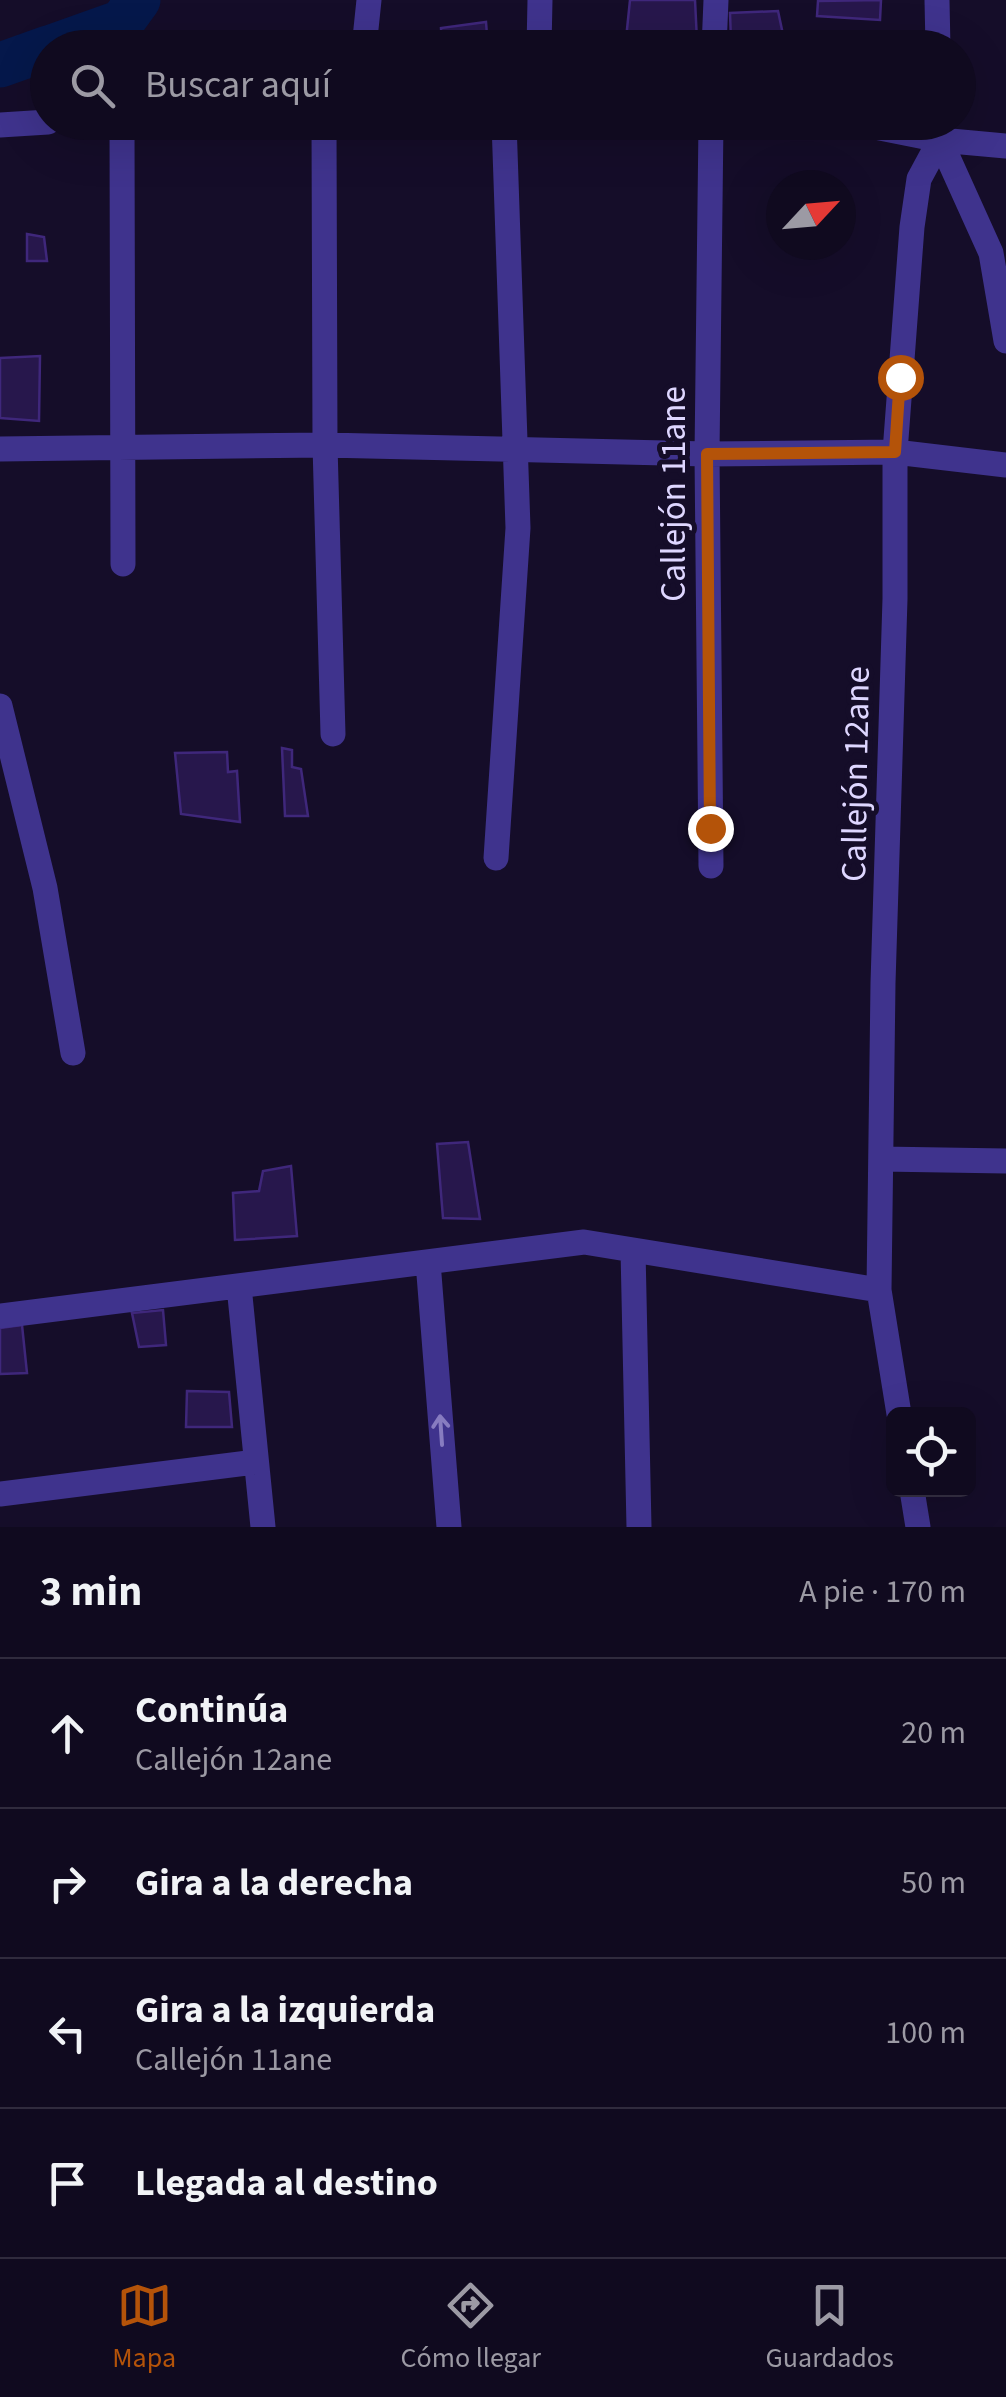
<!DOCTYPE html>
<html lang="es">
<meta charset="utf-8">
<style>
body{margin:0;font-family:"Source Sans 3",sans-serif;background:#1e182c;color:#f1f3f6}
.controls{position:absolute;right:30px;bottom:30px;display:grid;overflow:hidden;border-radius:15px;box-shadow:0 10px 40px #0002}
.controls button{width:90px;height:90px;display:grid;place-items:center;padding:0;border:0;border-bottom:2px solid #302b3d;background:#100a1f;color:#f1f3f6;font:50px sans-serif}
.compass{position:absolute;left:766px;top:170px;width:90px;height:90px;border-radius:50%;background:#100a1f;box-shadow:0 10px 40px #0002;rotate:64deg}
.stop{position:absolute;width:30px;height:30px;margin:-22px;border:8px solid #b45309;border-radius:50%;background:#fff}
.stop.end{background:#b45309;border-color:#fff;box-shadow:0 2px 10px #0008}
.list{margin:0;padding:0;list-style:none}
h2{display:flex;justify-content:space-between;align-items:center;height:130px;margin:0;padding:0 40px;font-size:42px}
h2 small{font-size:32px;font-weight:400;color:#9c9aa4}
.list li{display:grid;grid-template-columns:65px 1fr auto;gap:30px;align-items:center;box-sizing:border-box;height:150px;padding:0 40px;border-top:2px solid #302b3d}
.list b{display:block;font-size:38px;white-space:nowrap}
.list p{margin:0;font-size:32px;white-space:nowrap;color:#9c9aa4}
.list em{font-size:32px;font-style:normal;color:#9c9aa4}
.icon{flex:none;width:55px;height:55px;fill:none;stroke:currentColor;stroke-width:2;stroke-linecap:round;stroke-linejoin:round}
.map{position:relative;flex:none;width:1006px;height:1527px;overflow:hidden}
.search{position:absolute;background:#100a1f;box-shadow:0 10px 40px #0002;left:30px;right:30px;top:30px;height:110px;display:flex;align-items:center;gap:25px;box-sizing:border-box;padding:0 35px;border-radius:55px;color:#9c9aa4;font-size:38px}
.sheet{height:730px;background:#100a1f}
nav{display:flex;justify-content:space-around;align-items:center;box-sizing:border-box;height:140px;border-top:2px solid #302b3d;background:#100a1f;font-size:28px;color:#9c9aa4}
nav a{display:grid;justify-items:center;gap:5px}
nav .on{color:#b45309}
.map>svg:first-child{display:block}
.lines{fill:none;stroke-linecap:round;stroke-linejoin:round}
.river{stroke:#05184b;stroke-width:45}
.building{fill:#27174c;stroke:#3f277b;stroke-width:2.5}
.minor{stroke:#3f338d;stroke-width:25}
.oneway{stroke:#877cc0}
.route{stroke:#b45309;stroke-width:12}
.labels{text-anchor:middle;stroke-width:10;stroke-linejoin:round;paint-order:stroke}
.street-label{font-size:35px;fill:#ded6ff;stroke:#150d29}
</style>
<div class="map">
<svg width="1006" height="1527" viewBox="0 0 1006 1527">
<rect width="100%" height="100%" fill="#150d29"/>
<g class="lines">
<path class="river" d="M49 48 122 22 138 0
M0 65 48 48"/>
</g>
<path class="building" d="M630 0H695L697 41 626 39Z
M881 0 880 20 817 16 818 1Z
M778 11 785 44 731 41 730 13Z
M486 22 488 48H442L441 28Z
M626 39 680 48H626Z
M27 234 44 237 47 261H27Z
M40 356 39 421 0 418V358Z
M282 748 292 750V767L301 769 308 816H285Z
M227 752 228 772 237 771 240 822 181 814 175 753Z
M468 1142 480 1219 443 1218 437 1144Z
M291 1166 297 1236 235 1240 233 1193 259 1191 263 1171Z
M163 1310 166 1345 139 1347 132 1313Z
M22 1325 27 1373 0 1374V1328Z
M187 1391 229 1392 232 1427H186Z"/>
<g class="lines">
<path class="minor" d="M937 0 938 48
M364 48 369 0
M539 48 540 0
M714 48 716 0
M122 122 123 564
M324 122 325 445 333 734
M850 122 940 140 1006 146
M0 125 48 122
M940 127V140L991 253 1006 341
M0 449 325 445 707 454 895 452 1006 465
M0 706 45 888 73 1053
M496 858 518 528 504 122
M711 866 707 454 711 122
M881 1159 1006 1161
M633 1250 639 1527
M428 1262 449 1527
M239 1286 263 1527
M0 1316 584 1242 879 1290
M899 1414 879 1290 883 983 895 599V452L912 227 919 179 940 140
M912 1490 918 1527
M0 1494 256 1462"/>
</g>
<defs><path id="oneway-shaft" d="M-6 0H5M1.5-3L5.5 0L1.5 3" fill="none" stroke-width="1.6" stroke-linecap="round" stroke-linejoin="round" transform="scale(2.5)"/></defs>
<use class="oneway" href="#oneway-shaft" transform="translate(441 1430) rotate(-94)"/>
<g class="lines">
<path class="route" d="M710 828 707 454 895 452 900 377"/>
</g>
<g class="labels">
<g class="street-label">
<text transform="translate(673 494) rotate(-90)" y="12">Callejón 11ane</text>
<text transform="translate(855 774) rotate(-89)" y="12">Callejón 12ane</text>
</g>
</g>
</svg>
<div class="controls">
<button><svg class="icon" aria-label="locate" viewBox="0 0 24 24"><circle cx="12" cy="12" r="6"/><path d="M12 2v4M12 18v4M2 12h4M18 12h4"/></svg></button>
</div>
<svg class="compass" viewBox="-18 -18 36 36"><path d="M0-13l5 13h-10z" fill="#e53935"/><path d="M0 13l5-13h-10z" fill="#9c9aa4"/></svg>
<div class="stop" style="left:900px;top:377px"></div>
<div class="stop end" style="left:710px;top:828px"></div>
<div class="search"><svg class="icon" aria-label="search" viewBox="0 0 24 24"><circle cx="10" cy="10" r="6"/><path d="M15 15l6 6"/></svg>Buscar aquí</div>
</div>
<section class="sheet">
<h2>3 min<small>A pie · 170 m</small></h2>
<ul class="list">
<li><svg class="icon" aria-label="ahead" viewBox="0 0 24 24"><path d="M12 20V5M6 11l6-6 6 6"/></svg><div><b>Continúa</b><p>Callejón 12ane</p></div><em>20 m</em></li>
<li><svg class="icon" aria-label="right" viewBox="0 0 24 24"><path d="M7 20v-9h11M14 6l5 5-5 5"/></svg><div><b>Gira a la derecha</b></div><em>50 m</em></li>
<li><svg class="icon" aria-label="left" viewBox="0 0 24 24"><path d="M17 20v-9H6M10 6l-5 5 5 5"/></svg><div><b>Gira a la izquierda</b><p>Callejón 11ane</p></div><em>100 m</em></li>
<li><svg class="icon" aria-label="arrive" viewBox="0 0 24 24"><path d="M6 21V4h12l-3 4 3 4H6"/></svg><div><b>Llegada al destino</b></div></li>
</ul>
</section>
<nav>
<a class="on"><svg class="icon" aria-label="map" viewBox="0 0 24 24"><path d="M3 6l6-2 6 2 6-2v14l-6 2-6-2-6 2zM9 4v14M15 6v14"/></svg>Mapa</a>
<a><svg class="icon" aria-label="directions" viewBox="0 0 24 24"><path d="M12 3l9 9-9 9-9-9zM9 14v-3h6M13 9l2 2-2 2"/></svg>Cómo llegar</a>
<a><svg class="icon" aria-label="saved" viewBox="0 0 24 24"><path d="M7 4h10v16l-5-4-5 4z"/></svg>Guardados</a>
</nav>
